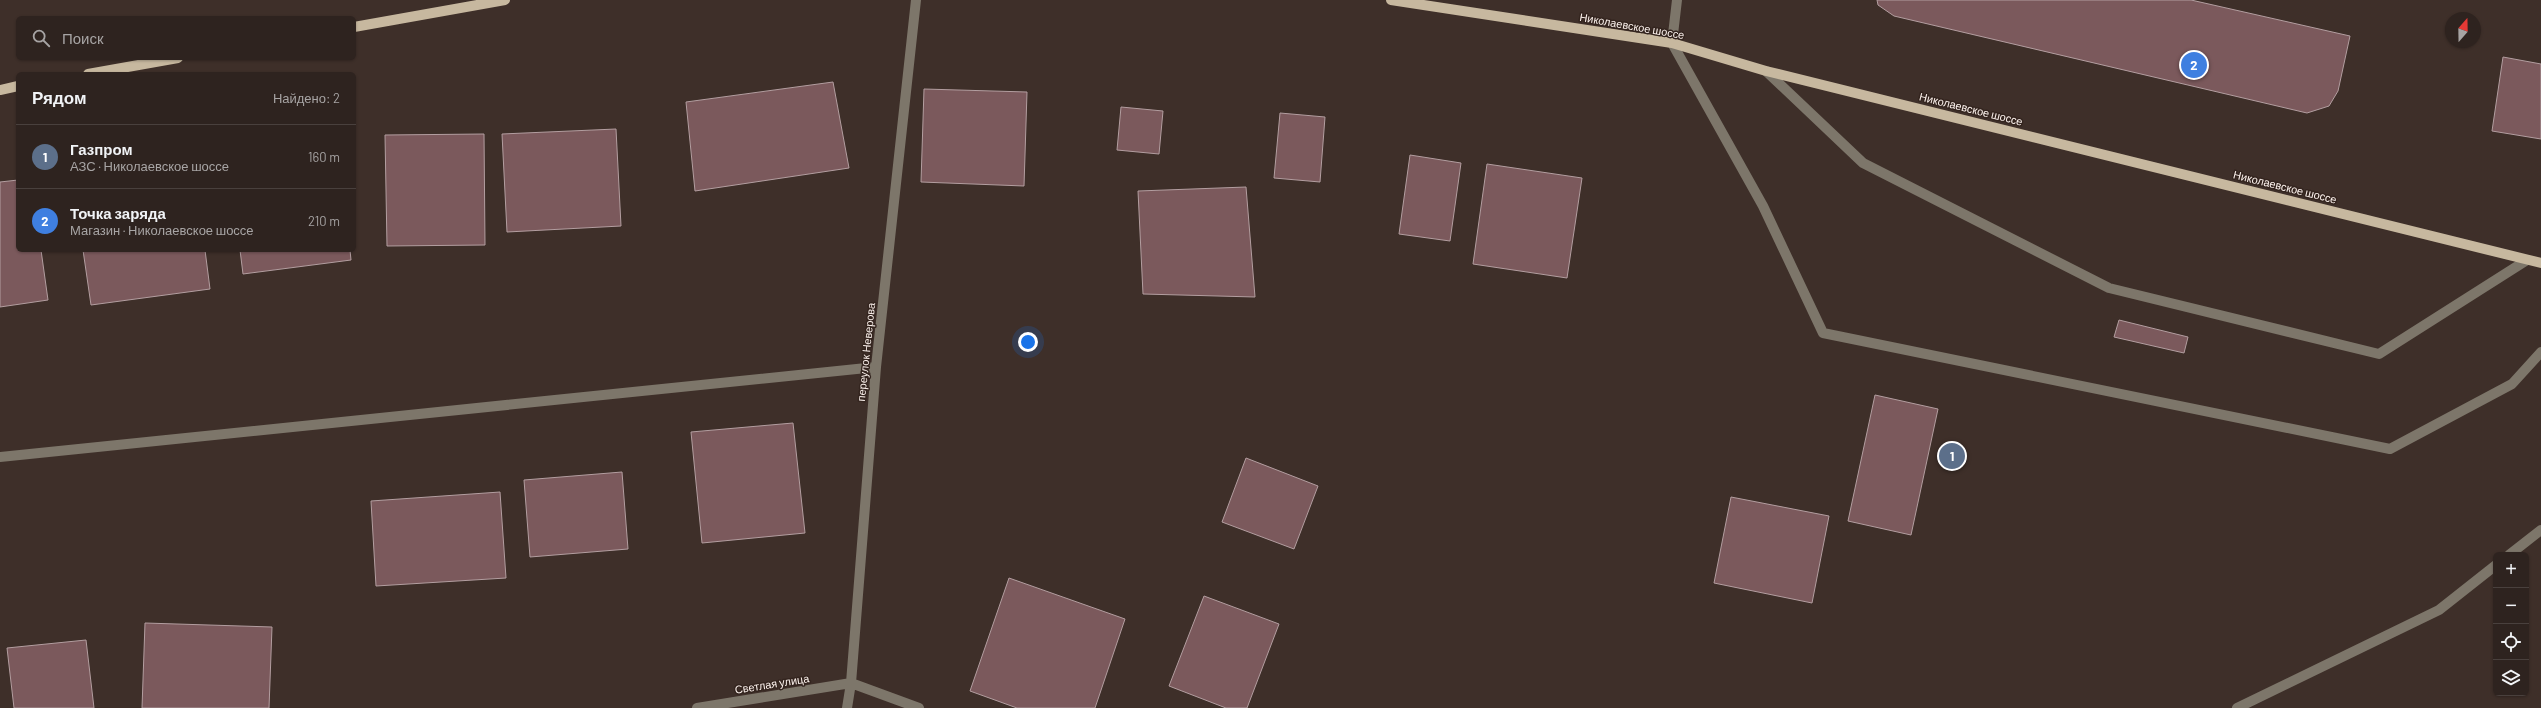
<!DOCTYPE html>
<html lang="ru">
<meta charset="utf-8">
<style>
body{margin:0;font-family:Barlow,sans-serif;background:#3a2f2c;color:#f1f3f6}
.controls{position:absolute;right:12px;bottom:12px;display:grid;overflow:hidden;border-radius:6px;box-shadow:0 1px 3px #0004}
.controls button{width:36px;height:36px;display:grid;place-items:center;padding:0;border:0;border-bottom:1px solid #49403d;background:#2e231f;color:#f1f3f6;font:20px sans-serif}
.compass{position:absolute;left:2445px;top:12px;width:36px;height:36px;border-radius:50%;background:#2e231f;box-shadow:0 1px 3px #0004;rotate:20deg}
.you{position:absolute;left:1028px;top:342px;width:14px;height:14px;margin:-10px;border:3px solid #fff;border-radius:50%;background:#1a73e8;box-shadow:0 0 0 6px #1a73e833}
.badge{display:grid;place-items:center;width:26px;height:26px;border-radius:50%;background:#6ec2f3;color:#fff;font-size:13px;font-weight:700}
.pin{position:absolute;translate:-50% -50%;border:2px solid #fff;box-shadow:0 1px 4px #0006}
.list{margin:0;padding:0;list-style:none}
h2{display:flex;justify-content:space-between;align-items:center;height:52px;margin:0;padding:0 16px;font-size:17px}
h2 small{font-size:13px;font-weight:400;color:#a7a4a4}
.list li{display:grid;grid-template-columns:26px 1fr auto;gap:12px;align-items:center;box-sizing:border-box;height:64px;padding:0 16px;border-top:1px solid #49403d}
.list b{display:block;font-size:15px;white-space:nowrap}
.list p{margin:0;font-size:13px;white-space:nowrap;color:#a7a4a4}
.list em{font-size:13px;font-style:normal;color:#a7a4a4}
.icon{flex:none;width:22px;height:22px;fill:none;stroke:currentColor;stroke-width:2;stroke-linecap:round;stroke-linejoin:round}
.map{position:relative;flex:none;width:2541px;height:708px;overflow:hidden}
.search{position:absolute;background:#2e231f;box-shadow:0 1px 3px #0004;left:16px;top:16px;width:340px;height:44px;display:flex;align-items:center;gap:10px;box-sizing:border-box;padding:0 14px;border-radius:6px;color:#a7a4a4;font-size:15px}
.panel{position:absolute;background:#2e231f;box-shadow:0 1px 3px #0004;left:16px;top:72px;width:340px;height:180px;border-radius:6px}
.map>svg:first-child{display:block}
.building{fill:#7b595c;stroke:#b39ea0}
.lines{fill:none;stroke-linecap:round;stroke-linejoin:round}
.minor{stroke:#7d766a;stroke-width:10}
.major{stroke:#c7b89f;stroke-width:10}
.labels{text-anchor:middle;stroke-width:3;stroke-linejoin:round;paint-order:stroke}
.street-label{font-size:11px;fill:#fcf2ed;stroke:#34251f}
</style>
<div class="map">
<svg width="2541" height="708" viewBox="0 0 2541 708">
<rect width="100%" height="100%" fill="#3e2f29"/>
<path class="building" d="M1877 0H2191L2350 36 2338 91 2329 106 2307 113 1894 16 1878 5Z
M2503 57 2541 64V139L2492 131Z
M833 82 849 168 695 191 686 102Z
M924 89 1027 92 1024 186 921 182Z
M1121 107 1163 111 1159 154 1117 150Z
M1280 113 1325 117 1320 182 1274 178Z
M616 129 621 226 507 232 502 134Z
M484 134 485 245 387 246 385 135Z
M1410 155 1461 163 1450 241 1399 234Z
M1487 164 1582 178 1567 278 1473 264Z
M18 180V250H41L48 300 0 307V182Z
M1246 187 1255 297 1143 294 1138 191Z
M83 250H205L210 289 91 305Z
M240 250H350L351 260 243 274Z
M2119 320 2188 337 2184 353 2114 337Z
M1875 395 1938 409 1911 535 1848 521Z
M793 423 805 533 702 543 691 432Z
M1246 458 1318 486 1294 549 1222 522Z
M622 472 628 549 530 557 524 480Z
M500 492 506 578 376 586 371 501Z
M1731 497 1829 516 1812 603 1714 583Z
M1009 578 1125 619 1095 708H1017L970 691Z
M1204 596 1279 624 1247 708H1226L1169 686Z
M145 623 272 627 269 708H142Z
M86 640 94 708H14L7 648Z"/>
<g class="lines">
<path class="minor" d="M1677 0 1672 43 1763 206 1823 333 2390 449 2512 384 2541 352
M1766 71 1863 163 2109 288 2379 354 2527 260
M0 457 876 367
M2509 555 2541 530
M697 708 851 683 919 708
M847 708 851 683 876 367 916 0
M2237 708 2439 610 2496 565"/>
<path class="major" d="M1391 0 1672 43 1766 71 2541 263
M354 27 505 0
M88 74 178 58
M0 90 18 86"/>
</g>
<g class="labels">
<g class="street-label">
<text transform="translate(1632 26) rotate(10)" y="4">Николаевское шоссе</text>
<text transform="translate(1971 109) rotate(14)" y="4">Николаевское шоссе</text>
<text transform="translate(2285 187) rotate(14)" y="4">Николаевское шоссе</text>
<text transform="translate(866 352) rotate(-84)" y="4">переулок Неверова</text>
<text transform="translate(772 684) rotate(-9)" y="4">Светлая улица</text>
</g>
</g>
</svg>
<div class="controls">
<button>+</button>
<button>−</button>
<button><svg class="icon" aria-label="locate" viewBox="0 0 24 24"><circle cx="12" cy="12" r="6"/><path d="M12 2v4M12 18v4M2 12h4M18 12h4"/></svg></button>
<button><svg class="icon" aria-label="layers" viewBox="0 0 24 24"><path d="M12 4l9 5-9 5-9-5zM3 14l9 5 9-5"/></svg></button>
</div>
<svg class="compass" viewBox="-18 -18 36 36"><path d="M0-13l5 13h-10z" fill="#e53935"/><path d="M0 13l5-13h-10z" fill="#a7a4a4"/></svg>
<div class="you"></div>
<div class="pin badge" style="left:1952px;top:456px;background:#5c6f8a">1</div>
<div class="pin badge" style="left:2194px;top:65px;background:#3f7fe0">2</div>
<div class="search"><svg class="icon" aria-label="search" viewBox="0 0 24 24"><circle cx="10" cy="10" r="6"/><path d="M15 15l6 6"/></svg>Поиск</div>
<section class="panel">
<h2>Рядом<small>Найдено: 2</small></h2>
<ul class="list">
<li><span class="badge" style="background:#5c6f8a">1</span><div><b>Газпром</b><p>АЗС · Николаевское шоссе</p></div><em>160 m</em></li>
<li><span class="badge" style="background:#3f7fe0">2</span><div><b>Точка заряда</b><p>Магазин · Николаевское шоссе</p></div><em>210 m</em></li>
</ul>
</section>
</div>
